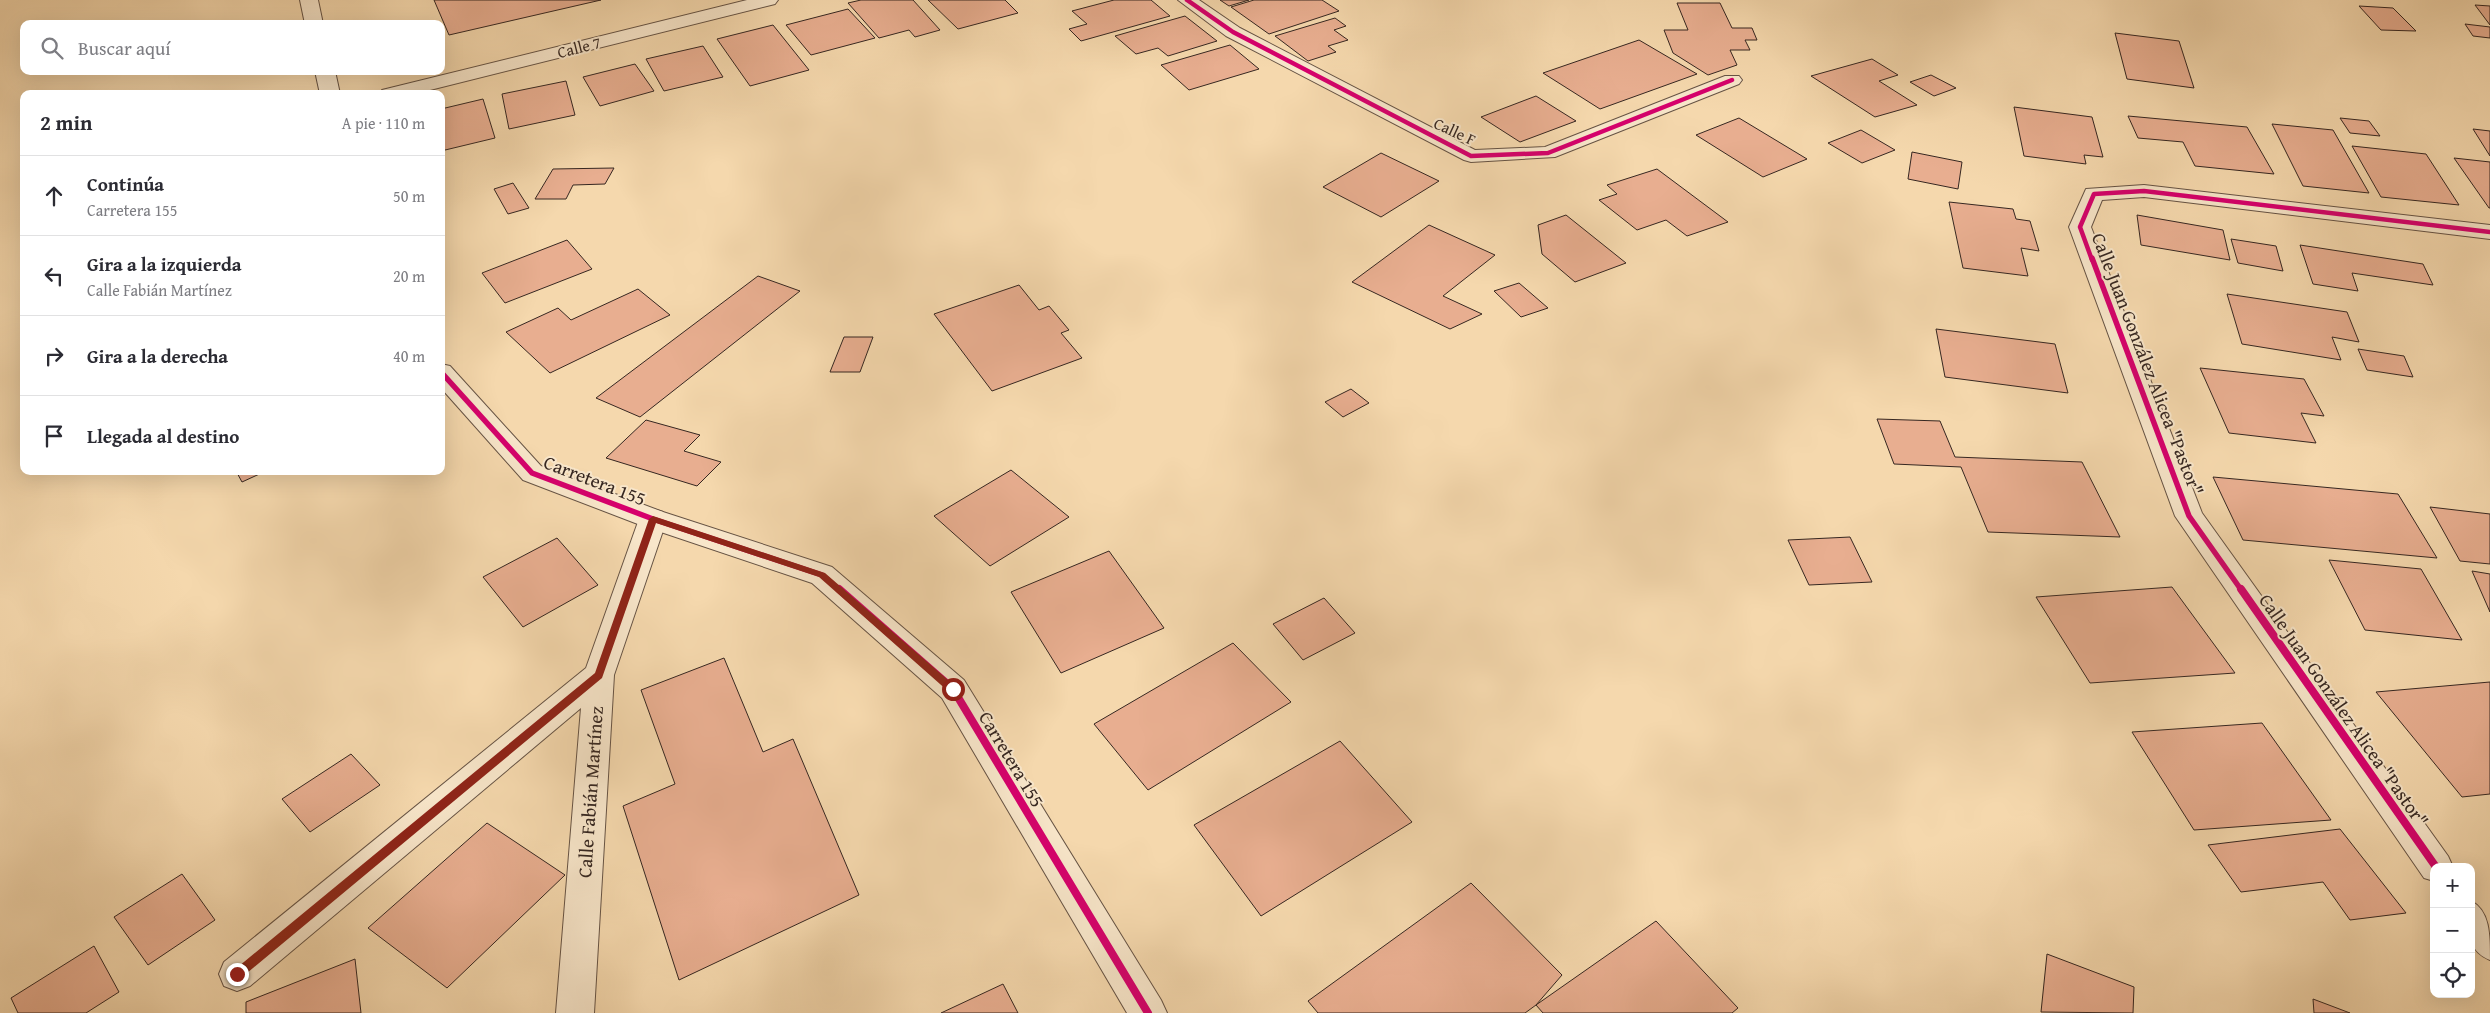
<!DOCTYPE html>
<html lang="es">
<meta charset="utf-8">
<style>
body{margin:0;font-family:"Gentium Book Plus",serif;background:#f2f2f3;color:#2b2b33}
.controls{position:absolute;right:15px;bottom:15px;display:grid;overflow:hidden;border-radius:10px;box-shadow:0 5px 20px #0002}
.controls button{width:45px;height:45px;display:grid;place-items:center;padding:0;border:0;border-bottom:1px solid #e1e1e2;background:#fff;color:#2b2b33;font:25px sans-serif}
.stop{position:absolute;width:15px;height:15px;margin:-11px;border:4px solid #8f2418;border-radius:50%;background:#fff}
.stop.end{background:#8f2418;border-color:#fff;box-shadow:0 1px 5px #0008}
.list{margin:0;padding:0;list-style:none}
h2{display:flex;justify-content:space-between;align-items:center;height:65px;margin:0;padding:0 20px;font-size:21px}
h2 small{font-size:16px;font-weight:400;color:#7c7c81}
.list li{display:grid;grid-template-columns:32px 1fr auto;gap:15px;align-items:center;box-sizing:border-box;height:80px;padding:0 20px;border-top:1px solid #e1e1e2}
.list b{display:block;font-size:19px;white-space:nowrap}
.list p{margin:0;font-size:16px;white-space:nowrap;color:#7c7c81}
.list em{font-size:16px;font-style:normal;color:#7c7c81}
.icon{flex:none;width:28px;height:28px;fill:none;stroke:currentColor;stroke-width:2;stroke-linecap:round;stroke-linejoin:round}
.map{position:relative;flex:none;width:2490px;height:1013px;overflow:hidden}
.search{position:absolute;background:#fff;box-shadow:0 5px 20px #0002;left:20px;top:20px;width:425px;height:55px;display:flex;align-items:center;gap:12px;box-sizing:border-box;padding:0 18px;border-radius:10px;color:#7c7c81;font-size:19px}
.panel{position:absolute;background:#fff;box-shadow:0 5px 20px #0002;left:20px;top:90px;width:425px;height:385px;border-radius:10px}
.map>svg:first-child{display:block}
.building{fill:#e8ae90;stroke:#362721}
.lines{fill:none;stroke-linecap:round;stroke-linejoin:round}
.minor-casing{stroke:#665344;stroke-width:2}
.tertiary-casing{stroke:#665344;stroke-width:2}
.minor{fill:#f8e6ca;fill-rule:evenodd}
.tertiary{fill:#f8e6ca;fill-rule:evenodd}
.cycleway-far2-casing{stroke:#f8e6ca;stroke-width:7}
.cycleway-far1-casing{stroke:#f8e6ca;stroke-width:9}
.cycleway-casing{stroke:#f8e6ca;stroke-width:11}
.cycleway-far2{stroke:#d6006c;stroke-width:4.5}
.cycleway-far1{stroke:#d6006c;stroke-width:5.5}
.cycleway{stroke:#d6006c;stroke-width:8}
.route{fill:#8f2418}
.labels{text-anchor:middle;stroke-width:4;stroke-linejoin:round;paint-order:stroke}
.far-street-label{font-size:16px;fill:#362721;stroke:#f8e6ca}
.street-label{font-size:19px;fill:#362721;stroke:#f8e6ca}
</style>
<div class="map">
<svg width="2490" height="1013" viewBox="0 0 2490 1013">
<rect width="100%" height="100%" fill="#f5d8ad"/>
<filter id="stains"><feTurbulence type="fractalNoise" baseFrequency=".004" numOctaves="4"/><feColorMatrix values="0 0 0 0 .2 0 0 0 0 .09 0 0 0 0 .02 0 0 0 .5 -.17"/></filter>
<radialGradient id="worn" r=".72"><stop offset=".6" stop-color="#630" stop-opacity="0"/><stop offset="1" stop-color="#630" stop-opacity=".3"/></radialGradient>
<path class="building" d="M434 0H601L449 35Z
M861 0H913L940 30 915 37 909 30 879 38 848 3Z
M928 0H1005L1018 13 958 29Z
M1114 0H1151L1170 16 1081 41 1069 29 1087 24 1072 11Z
M1220 0H1249L1229 6Z
M1254 0H1322L1339 11 1269 34 1231 7Z
M1677 3H1720L1732 28H1752L1757 40H1745L1750 50H1730L1737 65 1708 75 1673 53 1664 30H1688Z
M2475 5 2490 6V25Z
M2359 6 2393 8 2416 31 2381 30Z
M848 9 875 38 811 55 786 25Z
M1185 16 1217 41 1168 56 1158 48 1136 54 1115 36Z
M1335 18 1346 26 1334 30 1348 40 1328 46 1336 52 1308 61 1275 36Z
M2465 24 2490 27V38L2473 36Z
M773 25 809 70 750 86 717 39Z
M2115 33 2179 41 2194 88 2127 79Z
M1639 40 1697 74 1600 109 1543 73Z
M1230 45 1259 69 1189 90 1161 65Z
M703 46 723 77 664 91 646 59Z
M1872 59 1898 75 1879 81 1917 105 1875 117 1811 76Z
M635 64 654 91 600 106 583 77Z
M1931 75 1956 88 1934 96 1910 82Z
M566 81 575 115 509 129 502 94Z
M1536 96 1576 121 1520 142 1481 117Z
M483 99 495 138 441 151V109Z
M2014 107 2092 117 2103 157 2084 155 2086 164 2024 156Z
M2128 116 2247 127 2274 174 2195 166 2183 142 2138 138Z
M1739 118 1807 159 1763 177 1696 135Z
M2340 118 2369 121 2380 136 2350 133Z
M2272 124 2333 130 2369 193 2303 186Z
M2473 129 2490 131V156Z
M1861 130 1895 150 1862 163 1828 143Z
M2352 146 2426 154 2459 205 2381 197Z
M1912 152 1962 162 1958 189 1908 179Z
M1381 153 1439 181 1381 217 1323 187Z
M2454 158 2490 162V208H2489Z
M614 168 605 184 573 185 566 199H535L553 169Z
M1657 169 1728 222 1687 236 1666 220 1637 230 1599 200 1617 194 1607 185Z
M513 183 529 208 508 214 494 189Z
M1949 202 2013 209 2016 219 2030 221 2039 251 2021 248 2028 276 1963 268Z
M1566 215 1626 263 1575 282 1542 254 1538 225Z
M2137 215 2223 230 2230 260 2141 245Z
M1429 225 1495 255 1443 296 1482 314 1450 329 1352 282Z
M2231 239 2276 246 2283 271 2238 263Z
M567 240 592 269 505 303 482 273Z
M2300 245 2423 264 2433 285 2352 273 2358 291 2313 284Z
M758 276 800 291 640 417 596 398Z
M1519 283 1548 308 1521 317 1494 291Z
M1019 285 1039 310 1049 306 1069 330 1061 333 1082 358 992 391 934 314Z
M638 289 670 315 550 373 506 332 558 308 571 320Z
M2227 294 2347 312 2359 342 2332 337 2341 360 2242 344Z
M1936 329 2055 344 2068 393 1945 377Z
M844 337H873L860 372H830Z
M2358 349 2404 356 2413 377 2367 370Z
M2200 368 2304 379 2324 416 2301 413 2316 443 2229 433Z
M1351 389 1369 403 1343 417 1325 402Z
M1877 419 1940 421 1955 457 2082 462 2120 537 1988 532 1961 467 1894 464Z
M646 420 700 435 684 451 721 462 697 486 606 458Z
M1011 470 1069 517 990 566 934 516Z
M236 471H266L242 482Z
M2213 477 2398 494 2437 558 2243 540Z
M2430 507 2490 514V564L2460 561Z
M1850 537 1872 582 1809 585 1788 540Z
M557 538 598 585 523 627 483 577Z
M1109 551 1164 628 1061 673 1011 592Z
M2329 560 2421 569 2462 640 2365 630Z
M2472 571 2490 574V612Z
M2172 587 2235 673 2090 683 2036 597Z
M1324 598 1355 633 1303 660 1273 624Z
M1233 643 1291 702 1148 790 1094 724Z
M724 658 763 752 793 739 859 895 679 980 623 806 675 784 641 690Z
M2490 682V794L2462 797 2376 692Z
M2262 723 2331 820 2194 830 2132 732Z
M1340 741 1412 822 1261 916 1194 825Z
M351 754 380 785 310 832 282 799Z
M487 823 565 875 447 988 368 928Z
M2340 829 2406 913 2350 920 2323 882 2241 892 2208 845Z
M182 874 215 920 148 965 114 917Z
M1471 883 1562 975 1536 1005 1525 1013H1318L1308 1001Z
M1656 921 1738 1008 1732 1013H1543L1536 1005Z
M94 946 119 992 86 1013H18L11 998Z
M2047 954 2134 987 2133 1013 2041 1012Z
M355 959 361 1013H246V1002Z
M1003 984 1018 1013H941Z
M2313 999 2350 1013H2314Z"/>
<g class="lines">
<defs>
<path id="minor" d="M747 0H778L775 4 414 94H379L382 90Z
M1178 0H1199L1240 28 1475 150 1545 147 1725 76H1739L1742 80 1739 84 1555 157 1471 162 1464 160 1226 36Z
M2144 185 2490 225V239L2144 197 2102 200 2091 227 2202 513 2448 856 2453 867H2434V881L2424 878 2175 516 2069 227 2086 189Z
M653 509 663 512 667 519 614 675 594 1013H556L581 708 250 986 237 991 224 986 219 974 224 962 586 668 639 519 643 512Z
M2471 901C2490 911 2490 934 2490 960 2463 949 2471 927 2471 901Z"/>
<path id="tertiary" d="M300 0H318L323 24H305Z
M315 71H335L340 94H320Z
M441 364 450 366 541 466 663 512 832 567 964 680 1161 1000 1167 1013H1127L942 698 812 583 643 526 523 480 441 388Z"/>
</defs>
<use href="#minor" class="minor-casing"/>
<use href="#tertiary" class="tertiary-casing"/>
<use href="#minor" class="minor"/>
<use href="#tertiary" class="tertiary"/>
<defs>
<path id="cycleway-far2" d="M1187 0 1233 32 1471 156 1548 153 1732 80
M2092 260 2080 227 2094 194 2144 191 2490 232"/>
<path id="cycleway-far1" d="M2092 258 2189 516 2242 591
M441 372 532 473 653 519 822 575 840 591"/>
<path id="cycleway" d="M839 589 953 689 1148 1013
M2241 589 2436 867"/>
</defs>
<use href="#cycleway-far2" class="cycleway-far2-casing"/>
<use href="#cycleway-far1" class="cycleway-far1-casing"/>
<use href="#cycleway" class="cycleway-casing"/>
<use href="#cycleway-far2" class="cycleway-far2"/>
<use href="#cycleway-far1" class="cycleway-far1"/>
<use href="#cycleway" class="cycleway"/>
</g>
<path class="route" d="M653 516 825 573 956 687V692H949L819 577 656 523 602 678 241 978H233V971L595 673 649 519Z"/>
<g class="labels">
<g class="far-street-label">
<text transform="translate(579 47) rotate(-14)" y="6">Calle 7</text>
<text transform="translate(1455 131) rotate(25)" y="6">Calle F</text>
</g>
<g class="street-label">
<text transform="translate(2148 364) rotate(69)" y="7">Calle Juan González Alicea "Pastor"</text>
<text transform="translate(595 480) rotate(21)" y="7">Carretera 155</text>
<text transform="translate(2344 710) rotate(55)" y="7">Calle Juan González Alicea "Pastor"</text>
<text transform="translate(1012 759) rotate(59)" y="7">Carretera 155</text>
<text transform="translate(590 792) rotate(-86)" y="7">Calle Fabián Martínez</text>
</g>
</g>
<rect width="100%" height="100%" filter="url(#stains)"/>
<rect width="100%" height="100%" fill="url(#worn)"/>
</svg>
<div class="controls">
<button>+</button>
<button>−</button>
<button><svg class="icon" aria-label="locate" viewBox="0 0 24 24"><circle cx="12" cy="12" r="6"/><path d="M12 2v4M12 18v4M2 12h4M18 12h4"/></svg></button>
</div>
<div class="stop" style="left:953px;top:689px"></div>
<div class="stop end" style="left:237px;top:974px"></div>
<div class="search"><svg class="icon" aria-label="search" viewBox="0 0 24 24"><circle cx="10" cy="10" r="6"/><path d="M15 15l6 6"/></svg>Buscar aquí</div>
<section class="panel">
<h2>2 min<small>A pie · 110 m</small></h2>
<ul class="list">
<li><svg class="icon" aria-label="ahead" viewBox="0 0 24 24"><path d="M12 20V5M6 11l6-6 6 6"/></svg><div><b>Continúa</b><p>Carretera 155</p></div><em>50 m</em></li>
<li><svg class="icon" aria-label="left" viewBox="0 0 24 24"><path d="M17 20v-9H6M10 6l-5 5 5 5"/></svg><div><b>Gira a la izquierda</b><p>Calle Fabián Martínez</p></div><em>20 m</em></li>
<li><svg class="icon" aria-label="right" viewBox="0 0 24 24"><path d="M7 20v-9h11M14 6l5 5-5 5"/></svg><div><b>Gira a la derecha</b></div><em>40 m</em></li>
<li><svg class="icon" aria-label="arrive" viewBox="0 0 24 24"><path d="M6 21V4h12l-3 4 3 4H6"/></svg><div><b>Llegada al destino</b></div></li>
</ul>
</section>
</div>
